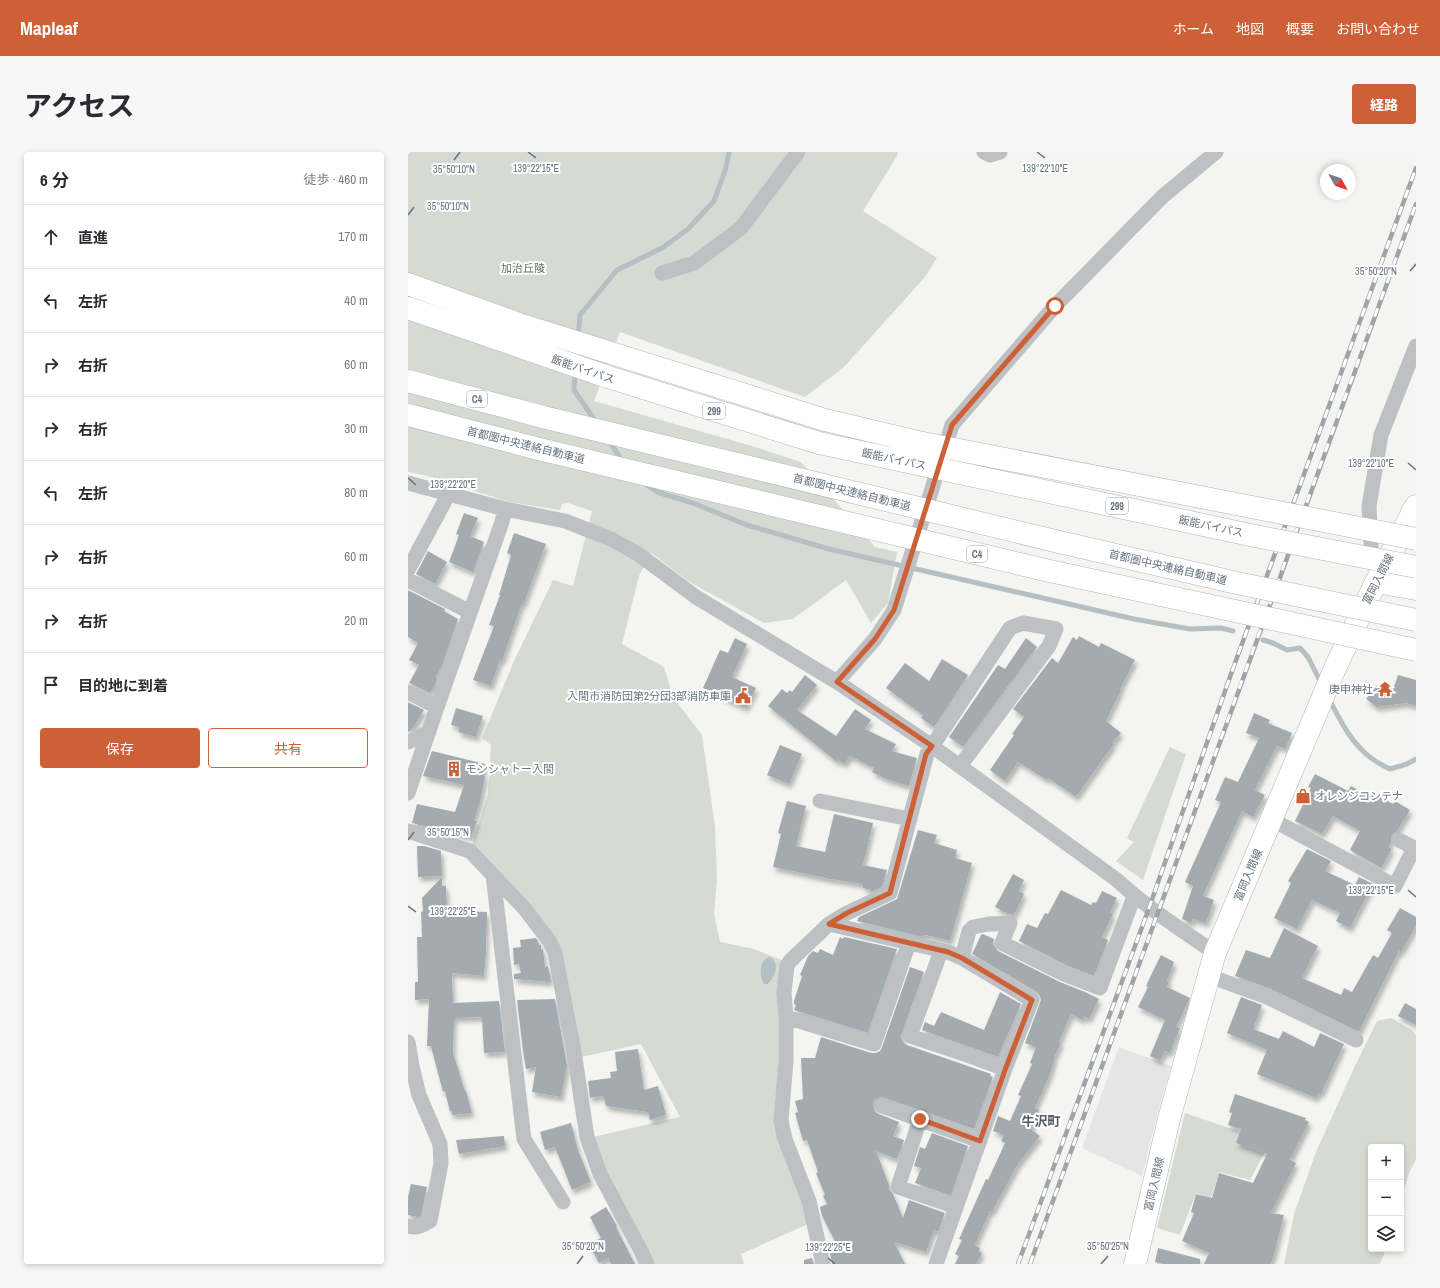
<!DOCTYPE html>
<html lang="ja">
<meta charset="utf-8">
<style>
body{margin:0;font-family:"Archivo Narrow","Noto Sans JP",sans-serif;background:#f7f7f7;color:#2b2b33}
.controls{position:absolute;right:12px;bottom:12px;display:grid;overflow:hidden;border-radius:4px;box-shadow:0 2px 6px #0003}
.controls button{width:36px;height:36px;display:grid;place-items:center;padding:0;border:0;border-bottom:1px solid #e1e1e2;background:#fff;color:#2b2b33;font:20px sans-serif}
.compass{position:absolute;left:912px;top:12px;width:36px;height:36px;border-radius:50%;background:#fff;box-shadow:0 2px 6px #0003;rotate:130deg}
.stop{position:absolute;width:12px;height:12px;margin:-9px;border:3px solid #cd6037;border-radius:50%;background:#fff}
.stop.end{background:#cd6037;border-color:#fff;box-shadow:0 1px 4px #0008}
.list{margin:0;padding:0;list-style:none}
h2{display:flex;justify-content:space-between;align-items:center;height:52px;margin:0;padding:0 16px;font-size:17px}
h2 small{font-size:13px;font-weight:400;color:#7c7c81}
.list li{display:grid;grid-template-columns:26px 1fr auto;gap:12px;align-items:center;box-sizing:border-box;height:64px;padding:0 16px;border-top:1px solid #e1e1e2}
.list b{display:block;font-size:15px;white-space:nowrap}
.list em{font-size:13px;font-style:normal;color:#7c7c81}
.actions{display:flex;gap:8px;padding:12px 16px}
.actions a{flex:1;padding:9px 0;border:1px solid #cd6037;border-radius:4px;text-align:center;font-size:14px;color:#cd6037}
.actions .main{background:#cd6037;color:#fff}
.icon{flex:none;width:22px;height:22px;fill:none;stroke:currentColor;stroke-width:2;stroke-linecap:round;stroke-linejoin:round}
.map{position:relative;flex:none;width:1008px;height:1112px;overflow:hidden;border-radius:4px}
header{display:flex;align-items:center;gap:24px;box-sizing:border-box;height:56px;padding:0 20px;background:#cd6037;color:#fff}
header strong{font-size:19px}
nav{display:flex;gap:22px;margin-inline-start:auto;font-size:14px}
.intro{display:flex;align-items:center;justify-content:space-between;box-sizing:border-box;height:96px;padding:0 24px}
h1{margin:0;font-size:28px}
.button{padding:10px 18px;border-radius:4px;background:#cd6037;color:#fff;font-size:14px;font-weight:700}
main{display:flex;gap:24px;padding:0 24px}
aside{flex:1;background:#fff;border-radius:4px;box-shadow:0 2px 6px #0003}
.map>svg:first-child{display:block}
.built{fill:#e4e5e4}
.green{fill:#d5dad2}
.water{fill:#b6c0c4}
.lines{fill:none;stroke-linecap:round;stroke-linejoin:round}
.stream{stroke:#b6c0c4;stroke-width:5}
.building{fill:#a4abb0;filter:url(#shadow)}
.secondary-casing{stroke:#b2b6ba;stroke-width:23}
.highway-casing{stroke:#b2b5b8;stroke-width:23}
.street{stroke:#bdc1c4;stroke-width:15}
.secondary{stroke:#fff;stroke-width:22}
.highway{stroke:#fff;stroke-width:22}
.rail-casing{stroke:#9fa4a9;stroke-width:4.5}
.rail{stroke:#fff;stroke-width:3;stroke-dasharray:9;stroke-linecap:butt}
.highway-bridge-casing{stroke:#b2b5b8;stroke-width:23;stroke-linecap:butt}
.highway-bridge{stroke:#fff;stroke-width:22}
.route{stroke:#cd6037;stroke-width:5}
.ticks{fill:none;stroke:#66737e;stroke-width:1.5}
.labels{text-anchor:middle;stroke-width:4;stroke-linejoin:round;paint-order:stroke}
.shield{fill:#fff;stroke:#949da5;stroke-width:1}
.shield-label{font-size:10px;font-weight:bold;fill:#66737e}
.park-label{font-size:11px;fill:#677664;stroke:#fff}
.street-label{font-size:11px;fill:#66737e;stroke:#fff}
.poi-label{font-size:11px;fill:#66737e;stroke:#fff;text-anchor:end}
.quarter-label{font-size:13px;font-weight:bold;fill:#535c64;stroke:#fff}
.ticks-label{font-size:10px;text-anchor:middle;fill:#66737e;stroke:#fff;stroke-width:4;stroke-linejoin:round;paint-order:stroke}
</style>
<header>
<strong>Mapleaf</strong>
<nav><a>ホーム</a><a>地図</a><a>概要</a><a>お問い合わせ</a></nav>
</header>
<div class="intro"><h1>アクセス</h1><a class="button">経路</a></div>
<main>
<aside>
<h2>6 分<small>徒歩 · 460 m</small></h2>
<ul class="list">
<li><svg class="icon" aria-label="ahead" viewBox="0 0 24 24"><path d="M12 20V5M6 11l6-6 6 6"/></svg><div><b>直進</b></div><em>170 m</em></li>
<li><svg class="icon" aria-label="left" viewBox="0 0 24 24"><path d="M17 20v-9H6M10 6l-5 5 5 5"/></svg><div><b>左折</b></div><em>40 m</em></li>
<li><svg class="icon" aria-label="right" viewBox="0 0 24 24"><path d="M7 20v-9h11M14 6l5 5-5 5"/></svg><div><b>右折</b></div><em>60 m</em></li>
<li><svg class="icon" aria-label="right" viewBox="0 0 24 24"><path d="M7 20v-9h11M14 6l5 5-5 5"/></svg><div><b>右折</b></div><em>30 m</em></li>
<li><svg class="icon" aria-label="left" viewBox="0 0 24 24"><path d="M17 20v-9H6M10 6l-5 5 5 5"/></svg><div><b>左折</b></div><em>80 m</em></li>
<li><svg class="icon" aria-label="right" viewBox="0 0 24 24"><path d="M7 20v-9h11M14 6l5 5-5 5"/></svg><div><b>右折</b></div><em>60 m</em></li>
<li><svg class="icon" aria-label="right" viewBox="0 0 24 24"><path d="M7 20v-9h11M14 6l5 5-5 5"/></svg><div><b>右折</b></div><em>20 m</em></li>
<li><svg class="icon" aria-label="arrive" viewBox="0 0 24 24"><path d="M6 21V4h12l-3 4 3 4H6"/></svg><div><b>目的地に到着</b></div></li>
</ul>
<div class="actions"><a class="main">保存</a><a>共有</a></div>
</aside>
<div class="map">
<svg width="1008" height="1112" viewBox="0 0 1008 1112">
<defs>
<filter id="shadow"><feDropShadow dx="2.5" dy="4.5" stdDeviation="2" flood-color="#0004"/></filter>
</defs>
<rect width="100%" height="100%" fill="#f4f4f0"/>
<path class="built" d="M711 895 763 914 749 964 734 1024 674 996Z"/>
<path class="green" d="M0 0H490L489 4 455 59 529 106 517 125 435 216 397 245 212 180 186 249 344 294 393 310 467 395 489 400 480 451 463 471 438 428 385 467 356 471 280 429 243 401 231 424 214 492 256 515 265 545 294 583 307 675 309 727 306 762 312 790 346 797 376 809 372 865 369 970 392 1037 400 1072 333 1102 336 1112H247L202 1027 185 985 272 965 233 892 173 905 156 820 64 693 80 642 83 593 74 586 106 509 145 428 165 434 184 359 160 351 154 352 152 358 101 350 20 324 0 320Z
M762 595 778 602 735 728 708 709 726 690 719 686Z
M983 866 1004 878 1008 884V1007L1001 1021 993 1049V995H963V1097H978L972 1112H876L886 1062 908 1000 947 914 969 869Z
M777 961 862 990 842 1028 811 1020 803 1046 788 1041 772 1083 749 1076Z"/>
<path class="water" d="M361 805C373 809 367 828 359 832H356C351 824 351 809 361 805Z"/>
<g class="lines">
<path class="stream" d="M170 186 172 163 209 118 254 96 280 77 306 49 318 16 321 0
M167 220 166 238 188 270
M201 289 215 310
M236 331 249 340 285 351 339 373 421 397 726 467 782 477 813 476 825 479
M855 488 865 491 879 498 892 496 900 505 913 531
M921 547C932 568 943 591 963 606 969 610 975 614 982 617L999 612 1008 607"/>
</g>
<path class="building" d="M56 361 70 366 62 384 76 390 65 420 41 410 51 383 48 382Z
M106 381 138 392 116 451H114L94 509 92 508 83 534 65 528 86 474 81 473 92 443H91L103 403 99 401Z
M20 399 39 410 27 432 8 422Z
M0 438 37 457 36 459 50 467 35 511 28 525 29 527 28 531 22 541 1 531 11 513 1 508 10 491 0 485Z
M671 484 691 495 693 491 727 508 712 537 713 538 698 569 713 581 704 591 706 592 668 645 640 626 639 628 610 610 597 629 582 618 606 583 604 582 616 565 605 557 644 506 650 511 665 485 669 488Z
M327 486 339 492 324 525 348 536 338 556 295 536 312 498 320 501Z
M618 486 629 495 555 595 541 585 590 513 597 517Z
M534 507 560 523 526 575 513 566 515 563 478 536 497 511 521 529Z
M397 523 409 533 389 558 428 584 447 557 463 568 457 577 488 592 484 599 509 606 501 634 478 627 464 620 466 616 442 604 436 612 430 608 429 610 360 554 374 537 379 541 382 538 384 540Z
M990 523 1008 528V554L998 551 969 555 958 547 969 533 983 544Z
M0 550 16 558 3 579 0 580Z
M48 556 75 564 68 585 50 580 52 575 43 573Z
M846 561 862 568 860 571 884 581 877 597 869 594 847 638 857 643 845 665 834 659 795 744 806 748 798 771 785 767 783 771 774 767 785 734 777 730 813 650 807 648 817 625 830 630 851 586 838 581Z
M372 593 394 602 381 632 359 623Z
M24 599 77 612 75 623 77 624 72 650 66 668 69 669 63 685 4 671 9 652 47 660 56 633 15 624Z
M907 622 940 639 943 634 963 645 965 641 985 652 987 649 1002 658 989 679 983 684V691L980 695 984 697 973 716 942 698 952 679 925 664 914 682 887 669 903 636 900 635Z
M379 649 398 654 388 694 417 700 426 662 465 671 455 713 479 718 474 735 462 741 463 738 455 736V732L422 727 365 715 373 682 370 681Z
M510 678 529 683 526 691 549 698 547 706 564 711 542 789 522 784 516 783 515 785 449 769 451 765 489 747Z
M9 694H16L33 699 34 724 10 725Z
M899 697 923 709 917 719 947 733 951 725 965 732 942 776 928 769 932 761 904 748 889 777 866 766 883 731 880 729Z
M605 722 616 728 611 739 616 742 606 763 600 762 587 755Z
M34 725V734H38L39 759 79 760 78 798 76 824 44 821 45 851 91 849 97 900 76 901 74 865 46 866 45 901 57 939H58L64 961 44 963V959L42 960 37 939 35 940 23 894H19L21 847 7 848V830H10L9 785H14L13 760 15 759 14 746Z
M653 738 683 753 685 750 688 751 694 739 709 746 702 761 705 762 694 785 700 788 686 824 660 814 611 789 619 772 629 776 637 761 640 762Z
M992 756 1008 765V774L993 800 991 799 951 880 863 837 827 824 838 798 862 806 876 776 910 794 894 826 933 843 936 836 944 840 965 803 970 806 984 781 979 778Z
M575 782 586 787 585 792 590 799 652 830 677 840 691 847 681 867 676 864 674 868 663 862 651 890 653 891 646 906H647L642 922 627 956 631 958 623 977 632 984 610 1012 584 1060 582 1059 567 1093 572 1096 571 1099 574 1101 568 1112H547L551 1104 547 1102 554 1088 551 1087 578 1027 580 1028 597 991 593 989 596 983 585 979 590 964 602 969 613 944 610 943 624 912 622 911 628 895 617 891 633 848 632 844 629 840 564 802 573 783Z
M432 785 435 787 436 785 489 797 460 881 386 858 388 853 386 852V849L394 824 392 823 400 804 405 799 410 801 412 797 425 803Z
M128 786 130 789 131 793H133V798L135 797 137 815 140 814 143 830 106 827V822L113 821 111 812 106 813 105 796 113 795 112 788Z
M753 803 766 810 759 829 761 830 759 835 782 846 768 875 772 876 762 901 757 899 752 909 742 904 757 868 730 855 740 835 738 834 744 821Z
M502 815 516 820 494 881 493 885 495 890 499 893 583 922 582 924 585 925 566 977 477 946 472 945 468 947 465 951 467 960 471 962 491 970 485 984 496 988 489 1007 468 999 481 1033V1037L485 1042 495 1066 501 1048 537 1061 530 1080 526 1078 518 1100 486 1090 497 1112H424L422 1101 425 1100 423 1093 428 1091 414 1064 412 1055 419 1052 415 1044 417 1043 408 1021 410 1020 399 988 395 989 387 961 390 960 387 949 395 947 393 906H407L413 885 463 901H468L472 899 474 895Z
M592 840 613 852 590 905 514 878 521 858 517 870 526 874 533 860 576 878Z
M833 845 854 853 845 877 871 887 875 879 906 895 912 881 936 892 913 942 910 941 908 946 849 922 859 898 819 881Z
M147 847 159 914 153 945 124 940 128 915 118 917 115 899 109 848Z
M997 851 1008 857V873L990 864Z
M230 897 236 938 250 934 258 963 242 968 240 960 198 954 195 944 182 946 180 929 203 926 202 920 209 919 207 900Z
M827 942 898 966 897 968 901 970 882 1008 888 1011 863 1061 876 1063 867 1099 863 1112H796L801 1101 774 1089 786 1061 783 1060 788 1042 804 1046 811 1021 845 1031 859 1002 828 991 833 977 820 973 824 961 821 960Z
M163 971 170 998 183 1030 164 1038 147 995 137 998 132 980Z
M524 981 560 994 543 1044 507 1031 513 1016 506 1014 512 995 517 997Z
M96 984 97 994 51 1002 48 988Z
M3 1032 19 1035 13 1064 10 1065 0 1063V1045Z
M198 1055 209 1074 208 1075 227 1112H203L200 1106 191 1111 181 1092 193 1086 182 1065Z
M750 1096 792 1107V1112H756L747 1110Z
M404 1106 406 1112H396V1108Z"/>
<g class="lines">
<defs>
<path id="secondary" d="M727 1112 761 967 807 801 928 514 968 430 1008 354"/>
<path id="highway" d="M0 132 117 174 417 268
M0 156 200 225 411 291
M0 229 139 266
M0 263 131 297
M1004 360 1008 361
M968 430 1008 437"/>
</defs>
<use href="#secondary" class="secondary-casing"/>
<use href="#highway" class="highway-casing"/>
<path class="street" d="M576 0 582 3 592 0
M254 121 286 111 333 76 390 0
M0 331 97 357 157 369 203 387 230 402 288 445 429 530 524 594 709 728C739 756 774 778 807 801
M967 413 964 411 961 354 973 283 1008 194
M0 418 40 343
M0 428 62 460
M429 530 467 487 486 458 544 273 647 154 754 45 808 0
M0 540 29 555
M0 590 21 580
M0 641 29 555 94 370 97 357
M412 649 502 667
M863 667 987 734 1006 696 991 688
M0 679 62 699 117 757 142 790 147 801 166 900 179 985 192 1022 233 1099 239 1112
M85 723 116 987 155 1050
M421 772 540 800 554 806 624 848 597 917 528 1112
M533 799 502 884 559 903 597 917
M554 806 561 779 565 775 581 772 602 771 594 791 656 822 692 836 726 744
M801 824 859 845 948 888
M378 865 466 892 501 791
M0 890 4 914 11 943 32 992 33 1011 22 1069C15 1073 8 1077 0 1074
M474 954 572 989
M512 967 490 1035 548 1055
M415 1112 401 1049 377 987 373 969 378 909V865L376 841 379 814 382 809 421 772 439 761 482 741 519 602 602 476 615 471 648 477 641 494 552 614"/>
<use href="#secondary" class="secondary"/>
<use href="#highway" class="highway"/>
<defs>
<path id="rail" d="M610 1112 741 756 823 522 1008 16
M622 1112C751 759 878 405 1008 52"/>
</defs>
<use href="#rail" class="rail-casing"/>
<use href="#rail" class="rail"/>
<defs>
<path id="highway-bridge" d="M139 266 647 389 829 431 1008 468
M417 268 510 290 1008 387
M411 291 847 384 1008 415
M131 297 637 418 1008 498"/>
</defs>
<use href="#highway-bridge" class="highway-bridge-casing"/>
<use href="#highway-bridge" class="highway-bridge"/>
</g>
<g class="lines">
<path class="route" d="M512 967 572 989 597 918 624 848 554 806 540 800 421 772 439 761 482 741 518 602 524 594 429 530 467 487 486 458 544 273 647 154"/>
</g>
<path class="ticks" d="M120 0 128 6M629 0 637 6M46 8 52 0M0 63 6 55M1002 119 1008 112M1000 311 1008 318M0 326 8 333M0 688 6 680M1000 738 1008 745M0 754 8 760M420 1106 427 1112M169 1112 175 1104M693 1112 700 1104"/>
<defs>
<symbol id="temple-bare" viewBox="-9 -9 18 18"><path d="M0-6L5-2H3V0L6.5 2.5H4V6H1.5V3h-3V6H-4V2.5H-6.5L-3 0V-2H-5Z" fill="#cd6037" stroke="#fff" stroke-width="2.5" paint-order="stroke"/></symbol>
<symbol id="civic-bare" viewBox="-9 -9 18 18"><path d="M-.6-6.5H3V-4.5H.6V-3L4-1V1h2V6H-6V1h2V-1L-.6-3ZM-1.2 2.5V6h2.4V2.5Z" fill="#cd6037" stroke="#fff" stroke-width="2.5" paint-order="stroke"/></symbol>
<symbol id="building-bare" viewBox="-9 -9 18 18"><path d="M-4-6H4V6H1V3H-1V6H-4ZM-2.5-4.3h1.7v1.8h-1.7ZM.8-4.3h1.7v1.8H.8ZM-2.5-1h1.7V.8h-1.7ZM.8-1h1.7V.8H.8Z" fill="#cd6037" stroke="#fff" stroke-width="2.5" paint-order="stroke"/></symbol>
<symbol id="shop-bare" viewBox="-9 -9 18 18"><path d="M-5-2.5h2.3a2.7 3.5 0 0 1 5.4 0H5L5.5 6h-11ZM-1.5-2.5h3a1.5 2.3 0 0 0-3 0Z" fill="#cd6037" stroke="#fff" stroke-width="2.5" paint-order="stroke"/></symbol>
</defs>
<g fill-rule="evenodd">
<use href="#temple-bare" x="966" y="526" width="22" height="22"/>
<use href="#civic-bare" x="324" y="533" width="22" height="22"/>
<use href="#building-bare" x="35" y="606" width="22" height="22"/>
<use href="#shop-bare" x="884" y="633" width="22" height="22"/>
</g>
<g class="labels">
<g class="shield">
<rect x="59" y="239" width="20" height="16" rx="3"/>
<rect x="295" y="251" width="22" height="16" rx="3"/>
<rect x="698" y="346" width="22" height="16" rx="3"/>
<rect x="559" y="394" width="20" height="16" rx="3"/>
</g>
<g class="shield-label">
<text x="69" y="251">C4</text>
<text x="306" y="263">299</text>
<text x="709" y="358">299</text>
<text x="569" y="406">C4</text>
</g>
<g class="park-label">
<text x="115" y="120">加治丘陵</text>
</g>
<g class="street-label">
<text transform="translate(175 217) rotate(19)" y="4">飯能バイパス</text>
<text transform="translate(118 293) rotate(14)" y="4">首都圏中央連絡自動車道</text>
<text transform="translate(486 307) rotate(12)" y="4">飯能バイパス</text>
<text transform="translate(444 340) rotate(14)" y="4">首都圏中央連絡自動車道</text>
<text transform="translate(803 374) rotate(12)" y="4">飯能バイパス</text>
<text transform="translate(760 415) rotate(13)" y="4">首都圏中央連絡自動車道</text>
<text transform="translate(970 427) rotate(-63)" y="4">富岡入間線</text>
<text transform="translate(840 723) rotate(-67)" y="4">富岡入間線</text>
<text transform="translate(746 1032) rotate(-77)" y="4">富岡入間線</text>
</g>
<g class="poi-label">
<text x="965" y="541">庚申神社</text>
<text x="323" y="548">入間市消防団第2分団3部消防車庫</text>
<text x="58" y="621" text-anchor="start">モンシャトー入間</text>
<text x="907" y="648" text-anchor="start">オレンジコンテナ</text>
</g>
<g class="quarter-label">
<text x="633" y="974">牛沢町</text>
</g>
</g>
<g class="ticks-label">
<text x="128" y="20">139°22'15"E</text>
<text x="637" y="20">139°22'10"E</text>
<text x="46" y="21">35°50'10"N</text>
<text x="40" y="58">35°50'10"N</text>
<text x="968" y="123">35°50'20"N</text>
<text x="963" y="315">139°22'10"E</text>
<text x="45" y="336">139°22'20"E</text>
<text x="40" y="684">35°50'15"N</text>
<text x="963" y="742">139°22'15"E</text>
<text x="45" y="763">139°22'25"E</text>
<text x="175" y="1098">35°50'20"N</text>
<text x="700" y="1098">35°50'25"N</text>
<text x="420" y="1099">139°22'25"E</text>
</g>
</svg>
<div class="controls">
<button>+</button>
<button>−</button>
<button><svg class="icon" aria-label="layers" viewBox="0 0 24 24"><path d="M12 4l9 5-9 5-9-5zM3 14l9 5 9-5"/></svg></button>
</div>
<svg class="compass" viewBox="-18 -18 36 36"><path d="M0-13l5 13h-10z" fill="#e53935"/><path d="M0 13l5-13h-10z" fill="#7c7c81"/></svg>
<div class="stop" style="left:647px;top:154px"></div>
<div class="stop end" style="left:512px;top:967px"></div>
</div>
</main>
